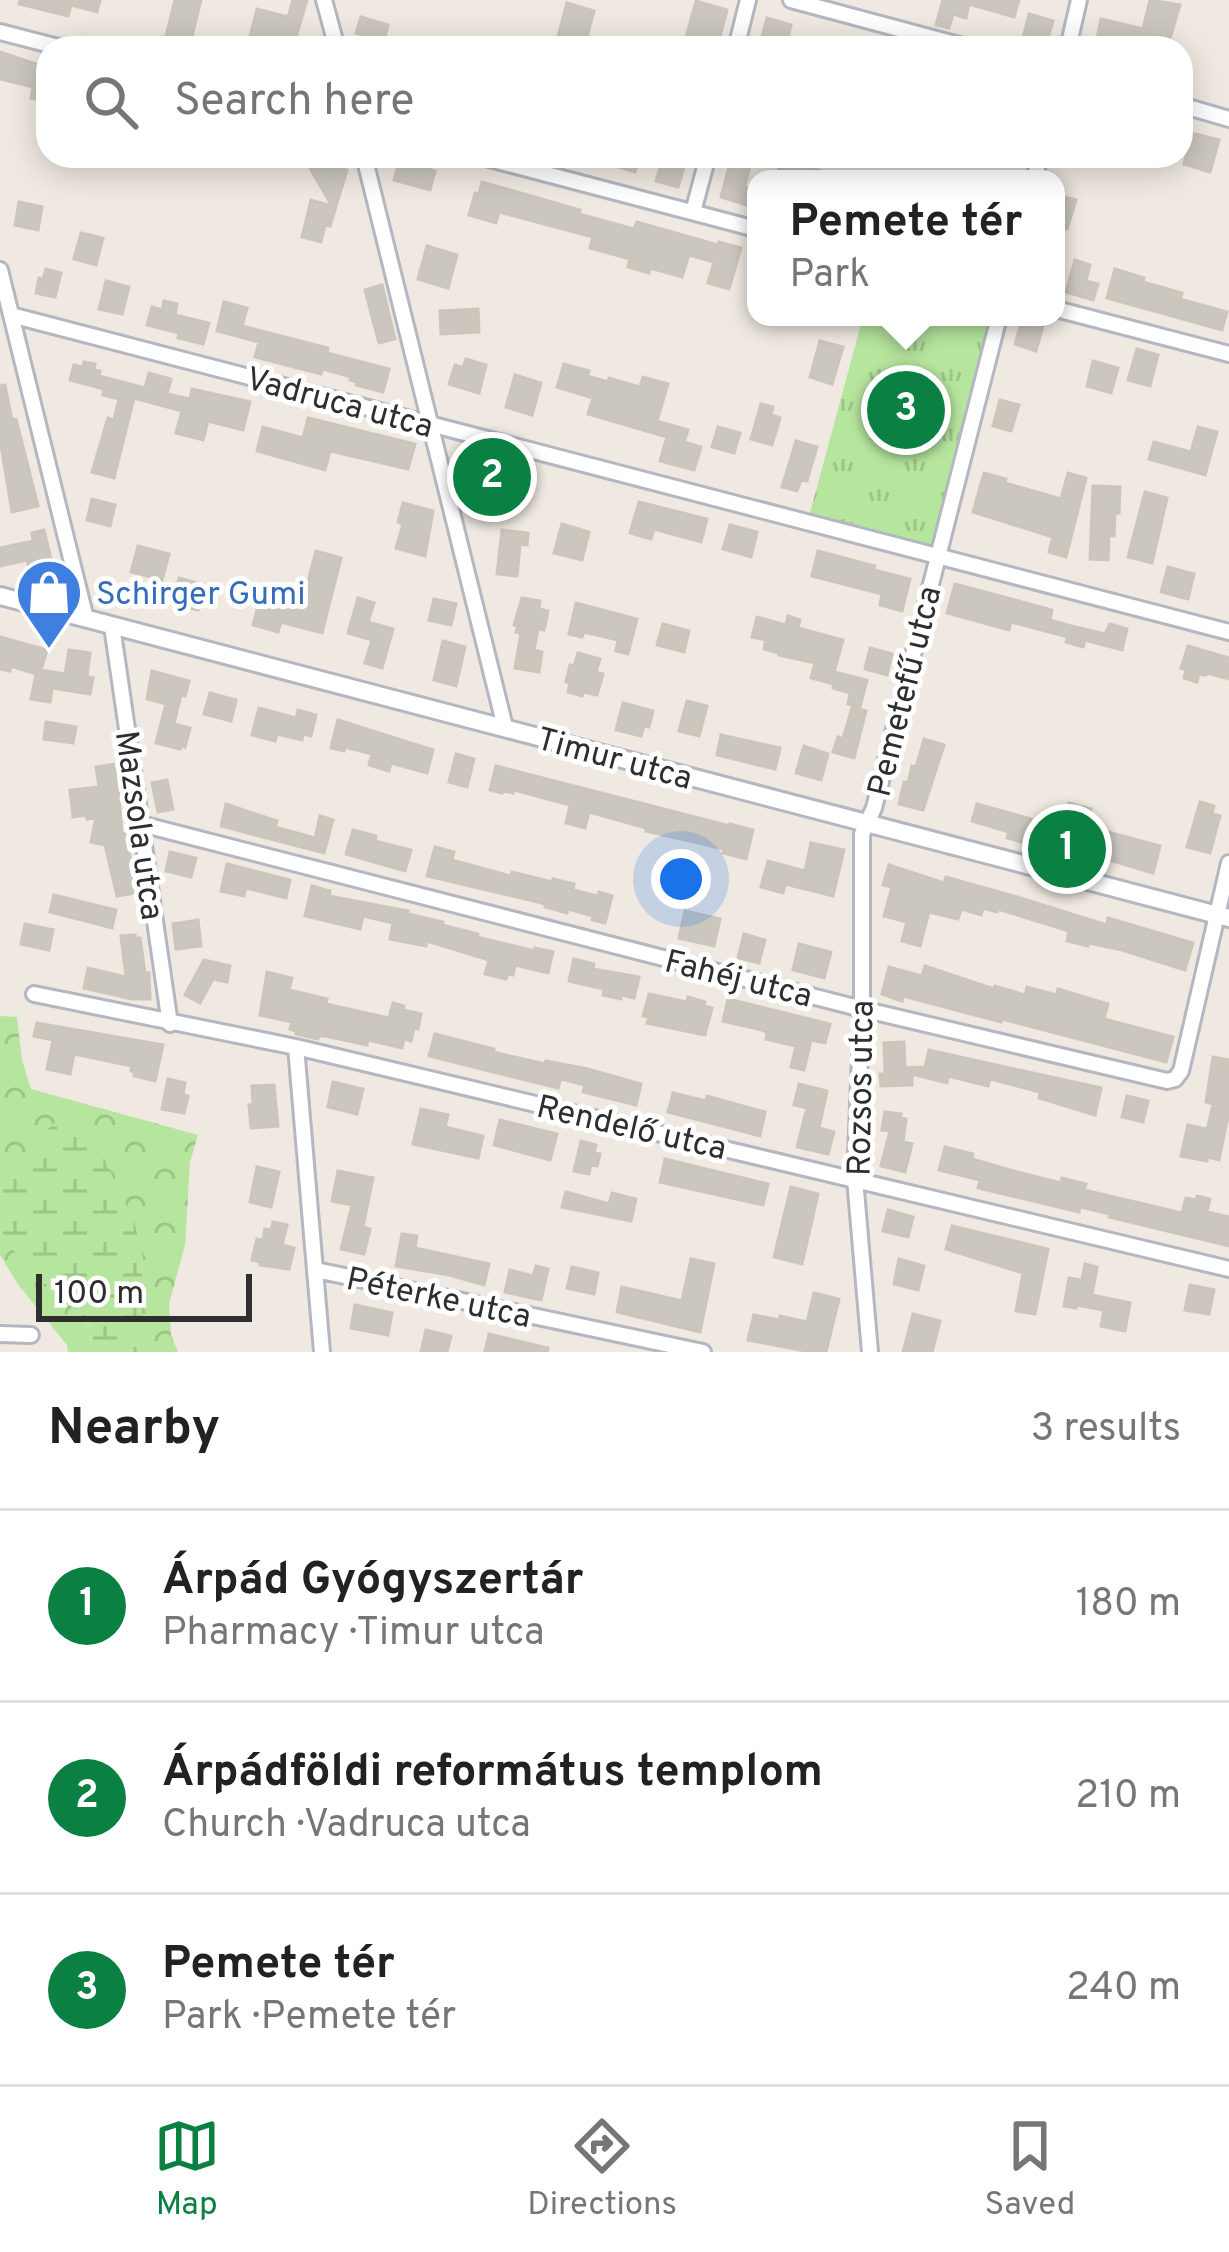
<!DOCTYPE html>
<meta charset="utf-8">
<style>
body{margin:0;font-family:Overpass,sans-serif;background:#f2f2f2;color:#222}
.scale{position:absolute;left:36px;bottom:30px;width:216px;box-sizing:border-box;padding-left:12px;border:6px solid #2e2e2e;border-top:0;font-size:33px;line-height:42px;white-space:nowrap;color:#2e2e2e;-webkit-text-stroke:9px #fff;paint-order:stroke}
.you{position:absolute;left:681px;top:879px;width:42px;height:42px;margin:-30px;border:9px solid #fff;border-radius:50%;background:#1a73e8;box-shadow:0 0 0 18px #1a73e833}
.badge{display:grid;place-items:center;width:78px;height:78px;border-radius:50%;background:#0b8043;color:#fff;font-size:39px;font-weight:700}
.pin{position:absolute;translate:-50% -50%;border:6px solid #fff;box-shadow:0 3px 12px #0006}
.popup{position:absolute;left:747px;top:170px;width:318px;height:156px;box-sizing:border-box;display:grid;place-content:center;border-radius:24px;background:#fff;filter:drop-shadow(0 3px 9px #0005);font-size:39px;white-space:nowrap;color:#767676}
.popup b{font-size:45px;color:#222}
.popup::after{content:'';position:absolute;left:50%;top:100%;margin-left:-24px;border:24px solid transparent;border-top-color:#fff}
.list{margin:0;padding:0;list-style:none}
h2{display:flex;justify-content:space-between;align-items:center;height:156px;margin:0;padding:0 48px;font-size:51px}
h2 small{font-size:39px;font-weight:400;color:#767676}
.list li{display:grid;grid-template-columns:78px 1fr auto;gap:36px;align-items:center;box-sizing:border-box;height:192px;padding:0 48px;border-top:3px solid #e0e0e0}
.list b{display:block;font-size:45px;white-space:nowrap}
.list p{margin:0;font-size:39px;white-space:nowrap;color:#767676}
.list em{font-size:39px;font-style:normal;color:#767676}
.icon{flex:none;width:66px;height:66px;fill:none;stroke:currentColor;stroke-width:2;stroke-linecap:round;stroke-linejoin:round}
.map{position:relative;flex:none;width:1229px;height:1352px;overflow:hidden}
.search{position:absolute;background:#fff;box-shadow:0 6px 30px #0003;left:36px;right:36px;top:36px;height:132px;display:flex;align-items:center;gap:30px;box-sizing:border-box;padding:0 42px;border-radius:36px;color:#767676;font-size:45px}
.sheet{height:732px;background:#fff}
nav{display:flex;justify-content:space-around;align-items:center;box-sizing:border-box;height:168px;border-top:3px solid #e0e0e0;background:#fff;font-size:33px;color:#767676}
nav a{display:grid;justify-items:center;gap:6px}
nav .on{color:#0b8043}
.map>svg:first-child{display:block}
.forest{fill:url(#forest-crowns)}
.wetland{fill:url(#wetland-marsh)}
.park{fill:url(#park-tufts)}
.building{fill:#cbc7bf;stroke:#cbc5ba;stroke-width:3}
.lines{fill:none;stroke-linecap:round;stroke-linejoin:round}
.minor-casing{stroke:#b4b7c1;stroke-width:20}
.tertiary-casing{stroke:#b4b7c1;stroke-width:22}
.minor{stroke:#fff;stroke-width:14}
.tertiary{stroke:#fff;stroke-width:16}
.labels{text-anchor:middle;stroke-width:10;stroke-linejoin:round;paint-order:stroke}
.street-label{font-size:33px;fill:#2e2e2e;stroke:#fff}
.shop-label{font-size:33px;fill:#366cbe;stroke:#fff;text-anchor:start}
</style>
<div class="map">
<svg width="1229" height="1352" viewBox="0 0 1229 1352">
<defs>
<pattern id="forest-crowns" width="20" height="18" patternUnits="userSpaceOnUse" patternTransform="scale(3)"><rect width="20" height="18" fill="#b6e59e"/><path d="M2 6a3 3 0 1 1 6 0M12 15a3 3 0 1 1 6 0" fill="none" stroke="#9dc588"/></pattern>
<pattern id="wetland-marsh" width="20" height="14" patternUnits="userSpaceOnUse" patternTransform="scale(3)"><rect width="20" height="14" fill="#b6e59e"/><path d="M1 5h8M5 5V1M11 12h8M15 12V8" fill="none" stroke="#9dc588"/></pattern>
<pattern id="park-tufts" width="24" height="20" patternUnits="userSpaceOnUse" patternTransform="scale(3)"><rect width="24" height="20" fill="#b6e59e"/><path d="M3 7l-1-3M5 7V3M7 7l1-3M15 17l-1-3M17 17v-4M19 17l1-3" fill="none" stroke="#9dc588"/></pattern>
</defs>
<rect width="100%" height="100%" fill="#efe9e1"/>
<path class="forest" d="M0 1016 17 1017 22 1060 31 1089 198 1135 190 1162 185 1245 169 1304 171 1335 178 1352H150L141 1307 143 1257 0 1178Z
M0 1231 37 1282 68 1300 90 1327 91 1352H68L67 1345 17 1283 0 1255Z"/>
<path class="wetland" d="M54 1123 88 1125 134 1221 143 1257 141 1307 150 1352H91L90 1326 68 1300 37 1282 0 1231V1178Z"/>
<path class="park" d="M863 317H999L936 557 807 524Z"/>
<path class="building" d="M20 0H100L97 12 71 5 68 16 19 4Z
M175 0H201L189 48H163Z
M293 0H307L293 47 277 42 276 48H247L257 9 288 17Z
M943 0H1019L1014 17 969 4 966 18 953 14 949 28 936 25Z
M1150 0 1180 5 1167 48H1095L1101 19 1143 29Z
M696 1 727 10 717 48 685 41Z
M567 3 594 11 584 48H555Z
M1029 14 1053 21 1045 48 1022 42Z
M361 17 388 25 382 48H360L363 35 356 33Z
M767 18 791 25 785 48H759Z
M0 52 48 68V102L31 98 33 87 0 79Z
M1192 133 1219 140 1210 172 1184 164Z
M303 156H328L334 167 347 170 330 226 325 225 321 242 302 237 311 200 332 206Z
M591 156H640L635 172 591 159Z
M732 156H753L744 187 755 190 750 206 721 197Z
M782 156H812L808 167 838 176 837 179H776Z
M663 158 685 164 678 187 656 181Z
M399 161 435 171 430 190 394 180Z
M482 182 580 210 579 214 634 229 637 222 718 245 719 242 741 248 729 289 708 283 714 262 689 255 682 277 650 268 649 273 628 267 630 259 590 248 593 237 499 212 496 223 469 215 475 193 479 194Z
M1056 195 1076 200 1067 229 1056 226Z
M19 202 42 207 38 230 15 225Z
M81 233 103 238 96 265 74 259Z
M427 246 457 255 448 288 418 279Z
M1075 260 1090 265 1086 281 1098 284 1093 300 1066 292Z
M46 269 61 273 55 297 36 293 39 278 43 279Z
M1115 269 1144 278 1143 282 1182 293 1180 299 1227 312 1222 330 1107 298Z
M106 281 129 287 122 314 99 309Z
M382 285 395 339 379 343 365 290Z
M164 301 177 304 175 315 209 323 203 344 178 338 179 333 147 325 152 307 162 310Z
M224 302 247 308 242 326 328 348 327 353 389 369 383 392 356 385 357 382 350 380 351 377 323 369 321 374 255 357 259 342 217 331Z
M478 309 479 332 441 334 440 311Z
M1022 320 1043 326 1036 351 1015 344Z
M820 341 843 347 832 384 810 377Z
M1137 349 1158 355 1150 386 1128 380Z
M466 359 486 365 479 393 449 384 455 365 463 368Z
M1093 361 1118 368 1111 393 1087 386Z
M84 362 95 364 94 370 100 371 99 376 145 388 149 373 171 379 167 394 190 399 192 389 250 402 243 430 208 421 203 440 176 433 182 411 134 398 114 478 92 472 108 418 114 420 119 399 103 395 104 389 70 380 74 365 83 367Z
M564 364 589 371 587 376 608 382 609 378 640 387 643 377 668 384 657 421 688 430 684 442 701 447 694 470 660 461 667 437 588 414 593 398 557 387Z
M515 375 541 383 532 415 506 407Z
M5 385 12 420 16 419 38 506 12 512 0 439V386Z
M1000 400 1019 405 1011 431 993 426Z
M761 404 773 407 771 415 780 418 772 445 751 439Z
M308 418 415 444 408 469 330 451 325 470 257 451 263 427 303 438Z
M718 427 740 433 734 453 712 447Z
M1198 427 1217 432 1205 475 1149 459 1154 442 1191 452Z
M796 441 817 447 807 481 801 480 797 491 782 487Z
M478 457 494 471 497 467 510 478 496 495 467 469Z
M984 473 1006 479 1005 483 1061 499 1068 473 1086 478 1066 557 1049 552 1053 537 973 512Z
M1093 486 1120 487 1119 513H1115L1114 536 1109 535 1108 560 1090 559Z
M1145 492 1167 498 1152 563 1128 557Z
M92 499 115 505 110 526 87 520Z
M639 502 707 519 701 542 654 529 651 539 630 533Z
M403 503 433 511 425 556 396 548 403 524 398 522Z
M562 524 589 532 582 560 554 553Z
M730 525 757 532 751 557 723 549Z
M44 530 53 568 30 573 27 560 0 566V548L33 541 32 533Z
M502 530 528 533 527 545 520 544 517 576 497 574Z
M138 546 169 554 162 580 131 572Z
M316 551 341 558 322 633 281 622 278 632 253 625 260 598 301 608Z
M818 551 875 566 874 570 910 579 902 611 880 605 882 594 812 576Z
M1168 567 1194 574 1188 599 1161 592Z
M179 578 205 585 198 610 173 604Z
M955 584 1052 610 1050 620 1071 626 1105 634 1110 624 1127 629 1122 650 1085 640 1083 647 1066 642 1068 637 1011 622 1009 630 947 613Z
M358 598 374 603 368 622 393 629 382 668 365 663 372 640 348 633Z
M522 598 540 601 539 609 548 611 544 630 538 629 534 650 542 652 539 672 515 668 521 633 516 632 518 626 514 625Z
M434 599 456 604 451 625 429 620Z
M576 603 637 619 628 654 616 651 618 640 584 632 582 637 569 634Z
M788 616 800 620 798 628 843 640 834 672 867 680 860 707 848 704 850 693 833 688 834 684 811 678 815 663 779 655V653L764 649 766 640 752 637 757 617 786 625Z
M663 624 689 631 684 652 657 645Z
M0 637 47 650 41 670 65 674 69 650 90 653 87 677 93 678 90 694 52 688 50 702 31 699 36 674 11 666 10 671 0 669Z
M443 641 465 647 456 686 434 680Z
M1188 646 1229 658V679L1207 673 1206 675 1199 674 1197 682 1184 678 1186 670 1181 668Z
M870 648 892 654 887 675 865 669Z
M578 653 600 659 596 672 603 674 597 695 583 692 582 696 568 692 570 683 566 682 570 665 574 666Z
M152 671 189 681 185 696 181 695 174 724 190 728 185 747 181 745 180 749 156 743 166 704 147 699Z
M210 693 236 700 231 721 204 714Z
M687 701 707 706 699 736 679 731Z
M623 703 653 711 649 727 644 726 641 736 616 730Z
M852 707 866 711 854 758 833 752 838 737 843 739Z
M259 708 296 718 298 710 316 715 311 736 303 734 302 740 277 734 275 741 252 735Z
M338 720 433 750 427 773 391 763 389 771 369 765 372 754 345 747 344 751 331 748Z
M46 722 76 727 73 743 44 739Z
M721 735 780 748 775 769 717 755Z
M924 739 944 745 923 810 899 804 904 782 908 783 912 766 916 767Z
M804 746 828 754 821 780 796 773Z
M456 754 474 759 467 787 449 782Z
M116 764 122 833 127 834 135 893 117 896 105 845 91 842 96 818 87 819 86 815 73 817 70 790 99 787 96 767Z
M496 766 730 826V824L753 830 746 859 723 853 724 849 646 831V828L589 812 585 828 566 823 570 805 514 790 513 793 502 790V793L490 790Z
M167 780 173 809 158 812 152 783Z
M1200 802 1214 806 1212 814 1220 816 1210 853 1187 847Z
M1069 803 1091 809 1086 826 1160 846 1153 873 1093 855 1096 845 1060 835Z
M226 804 277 821 275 827 315 838 320 816 333 820 324 853 221 826Z
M977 804 1031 819 1025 843 1007 838 1009 832 972 821Z
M353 830 376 836 375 841 411 850 405 871 346 854Z
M811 843 844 850 833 896 785 884 783 893 761 887 768 861 805 871Z
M435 847 454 852 452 860 511 876 512 872 552 882 553 879 574 884 573 890 598 896 599 892 612 896 605 923 592 920 593 916 568 909 567 913 545 907 546 904 427 876Z
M170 852 196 858 191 877 166 871Z
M227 864 290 880 286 898 246 888 244 896 221 891Z
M889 865 944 883 946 877 1017 897 1107 925 1108 918 1193 943 1185 970 1122 950 1089 943 1088 946 1067 941 1069 931 998 909 997 912 983 908 981 915 961 909 958 919 929 912 920 946 902 941 907 922 884 916 892 887 883 885Z
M312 886 330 891 329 896 408 911V914L443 922 442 925 478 934 477 937 535 951V948L553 952 548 973 515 965 513 975 508 974 506 979 485 974 489 960 427 941 426 946 390 939 393 923 363 916 360 929 305 916Z
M54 895 116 910 112 928 50 912Z
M685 911 720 919 714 946 679 938Z
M198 920 201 946 176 949 173 924Z
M25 924 53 930 49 950 21 944Z
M744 934 765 940 759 963 738 958Z
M135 935V938H140L145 973H149L150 999H132L84 988 88 968 126 977 121 936Z
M799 944 831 952 824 978 793 970Z
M574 959 594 964 593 969 639 977 634 998 621 995V999L603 995 604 989 569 981Z
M204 960 230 966 227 982 213 979 200 1003 185 995Z
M925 966 994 989 995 986 1025 995 1027 987 1057 995 1058 989 1108 1004 1104 1019 1173 1037 1166 1062 1002 1019 1001 1022 903 996 902 1001 882 994 889 967 922 976Z
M267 972 292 978 289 990 327 999 326 1004 389 1018 393 1003 404 1006 403 1010 421 1014 418 1029 414 1028 411 1041 404 1039 402 1048 368 1040 367 1045 325 1036H319L318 1039 296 1034V1031L290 1029 292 1022 260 1015Z
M649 994 687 1002 688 997 705 1002 704 1006 712 1008 705 1035 647 1023 649 1017 643 1016Z
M728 999 830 1024 825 1043 811 1040 804 1070 791 1067 796 1046 766 1039 767 1033 762 1030 723 1021Z
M37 1023 163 1045 155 1081 134 1076 135 1072 131 1071 132 1066 74 1054 70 1074 47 1069 53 1040 34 1036Z
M435 1034 494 1049 493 1052 545 1064 546 1061 588 1069 641 1084 636 1105 583 1092 585 1085 561 1079 558 1088 429 1056Z
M904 1042 905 1068 925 1067 929 1050 1101 1088 1095 1115 1039 1098 1040 1092 990 1079 988 1086 948 1076 947 1083 912 1074V1085L881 1086 880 1074H885L884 1043Z
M1213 1057 1229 1060V1112L1219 1160 1207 1157V1161L1181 1156 1188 1125 1206 1129 1208 1126 1213 1104 1206 1102Z
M168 1079 185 1083 183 1095 188 1096 184 1113 162 1109Z
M333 1082 363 1089 357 1114 328 1107Z
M799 1084 827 1091 819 1128 834 1132 828 1154 797 1147 807 1108 794 1105Z
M274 1085 278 1126 251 1128 249 1105H253L252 1086Z
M673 1093 706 1101 707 1096 765 1112 760 1136 668 1112Z
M1127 1096 1148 1101 1143 1122 1122 1117Z
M421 1109 448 1115 445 1127 483 1136 478 1158 413 1144Z
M885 1112 901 1114 900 1118 906 1119 903 1142 912 1144 905 1172 881 1166 890 1131 882 1130Z
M500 1120 557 1134 550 1160 494 1145Z
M581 1141 596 1145 594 1153 600 1154 597 1166 591 1165 589 1174 574 1171Z
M945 1147 973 1154 972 1159 1010 1170 1061 1183 1062 1178 1086 1184 1084 1190 1182 1213 1186 1198 1196 1200 1197 1196 1210 1199 1207 1212 1229 1217V1246L1109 1217 1110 1214 1080 1207 1079 1212 978 1188 980 1180 939 1170Z
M665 1159 768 1184 763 1205 660 1182Z
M257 1167 279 1172 271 1207 250 1202Z
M338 1171 373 1178 363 1227 370 1229 364 1254 341 1249 352 1205 332 1201Z
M791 1187 818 1194 802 1264 774 1257Z
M566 1192 609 1204 612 1193 636 1199 631 1221 562 1207Z
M888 1210 913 1217 908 1237 883 1231Z
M273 1222 287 1225 282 1245 294 1248 289 1269 260 1265V1262L252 1260 257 1239 263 1240 265 1229 271 1230Z
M952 1226 1048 1249 1035 1314 1016 1311 1023 1273 946 1249Z
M402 1234 417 1236 415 1248 489 1264 484 1285 449 1275 396 1266Z
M691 1259 714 1264 700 1332 617 1312 622 1287 682 1301Z
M899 1259 924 1266 918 1290 894 1284Z
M1085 1264 1097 1267 1092 1295 1130 1303 1125 1331 1101 1326 1104 1310 1076 1305V1308L1064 1306 1069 1278 1082 1280Z
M536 1266 548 1269 541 1300 505 1292 510 1270 533 1276Z
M572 1267 598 1273 594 1294 567 1288Z
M1190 1285 1214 1290 1209 1314 1185 1310Z
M814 1293 839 1299 826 1352H811L748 1340 754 1315 779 1320 780 1316 807 1322Z
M355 1305 392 1313 388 1335 351 1328Z
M913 1314 940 1321 932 1352H903Z
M426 1330 451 1336 447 1352H421Z
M489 1334 548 1348 547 1352H485Z"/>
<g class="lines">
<defs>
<path id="minor" d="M324 0 337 48
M791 0 970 48
M0 32 62 48
M736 48 748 0
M1068 48 1079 0
M1181 105 1229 119
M364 156 505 727
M478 156 756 229
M1034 179 1040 156
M693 212 708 156
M0 270 86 619
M1056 309 1229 354
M11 315 1229 632
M112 626 170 1024
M141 824 862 1009 1167 1081 1175 1079 1181 1071 1229 863
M34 994 296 1047 1229 1269
M296 1047 322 1352
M316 1270 703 1352
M0 1334 31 1335
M870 1352 855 1179 862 1009V834L874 808 999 317"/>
<path id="tertiary" d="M0 596 1229 918"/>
</defs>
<use href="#minor" class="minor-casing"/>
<use href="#tertiary" class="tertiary-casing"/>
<use href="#minor" class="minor"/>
<use href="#tertiary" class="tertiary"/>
</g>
<defs>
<symbol id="shop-pin" viewBox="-11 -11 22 30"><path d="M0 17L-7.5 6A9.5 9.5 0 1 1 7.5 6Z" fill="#3f7fe0" stroke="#fff"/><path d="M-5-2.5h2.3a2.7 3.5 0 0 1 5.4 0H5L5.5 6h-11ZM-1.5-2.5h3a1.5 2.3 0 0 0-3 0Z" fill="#fff"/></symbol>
</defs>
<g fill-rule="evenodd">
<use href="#shop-pin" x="11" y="554" width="76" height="104"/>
</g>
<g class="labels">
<g class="street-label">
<text transform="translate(340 401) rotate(15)" y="12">Vadruca utca</text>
<text transform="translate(903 691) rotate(-76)" y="12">Pemetefű utca</text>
<text transform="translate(615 757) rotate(15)" y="12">Timur utca</text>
<text transform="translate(141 825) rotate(82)" y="12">Mazsola utca</text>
<text transform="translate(739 977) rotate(14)" y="12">Fahéj utca</text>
<text transform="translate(859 1088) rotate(-89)" y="12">Rozsos utca</text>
<text transform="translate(632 1126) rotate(13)" y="12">Rendelő utca</text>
<text transform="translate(439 1296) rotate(12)" y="12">Péterke utca</text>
</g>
<g class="shop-label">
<text x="96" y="604">Schirger Gumi</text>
</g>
</g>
</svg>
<div class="scale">100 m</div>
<div class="you"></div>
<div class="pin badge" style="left:1067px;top:849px">1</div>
<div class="pin badge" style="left:492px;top:477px">2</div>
<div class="pin badge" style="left:906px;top:410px">3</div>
<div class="popup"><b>Pemete tér</b>Park</div>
<div class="search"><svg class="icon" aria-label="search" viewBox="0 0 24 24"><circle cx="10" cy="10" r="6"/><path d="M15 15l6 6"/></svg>Search here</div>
</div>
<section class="sheet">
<h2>Nearby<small>3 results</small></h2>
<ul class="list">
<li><span class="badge">1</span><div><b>Árpád Gyógyszertár</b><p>Pharmacy · Timur utca</p></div><em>180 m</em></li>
<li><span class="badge">2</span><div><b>Árpádföldi református templom</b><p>Church · Vadruca utca</p></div><em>210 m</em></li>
<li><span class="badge">3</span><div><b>Pemete tér</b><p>Park · Pemete tér</p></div><em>240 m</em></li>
</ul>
</section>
<nav>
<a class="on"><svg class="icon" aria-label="map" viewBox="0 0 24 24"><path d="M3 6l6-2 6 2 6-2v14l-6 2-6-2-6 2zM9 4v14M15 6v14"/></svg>Map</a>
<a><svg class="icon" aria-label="directions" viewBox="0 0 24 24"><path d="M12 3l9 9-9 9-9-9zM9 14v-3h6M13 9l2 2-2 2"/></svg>Directions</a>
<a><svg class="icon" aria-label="saved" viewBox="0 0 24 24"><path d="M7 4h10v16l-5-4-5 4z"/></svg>Saved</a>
</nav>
